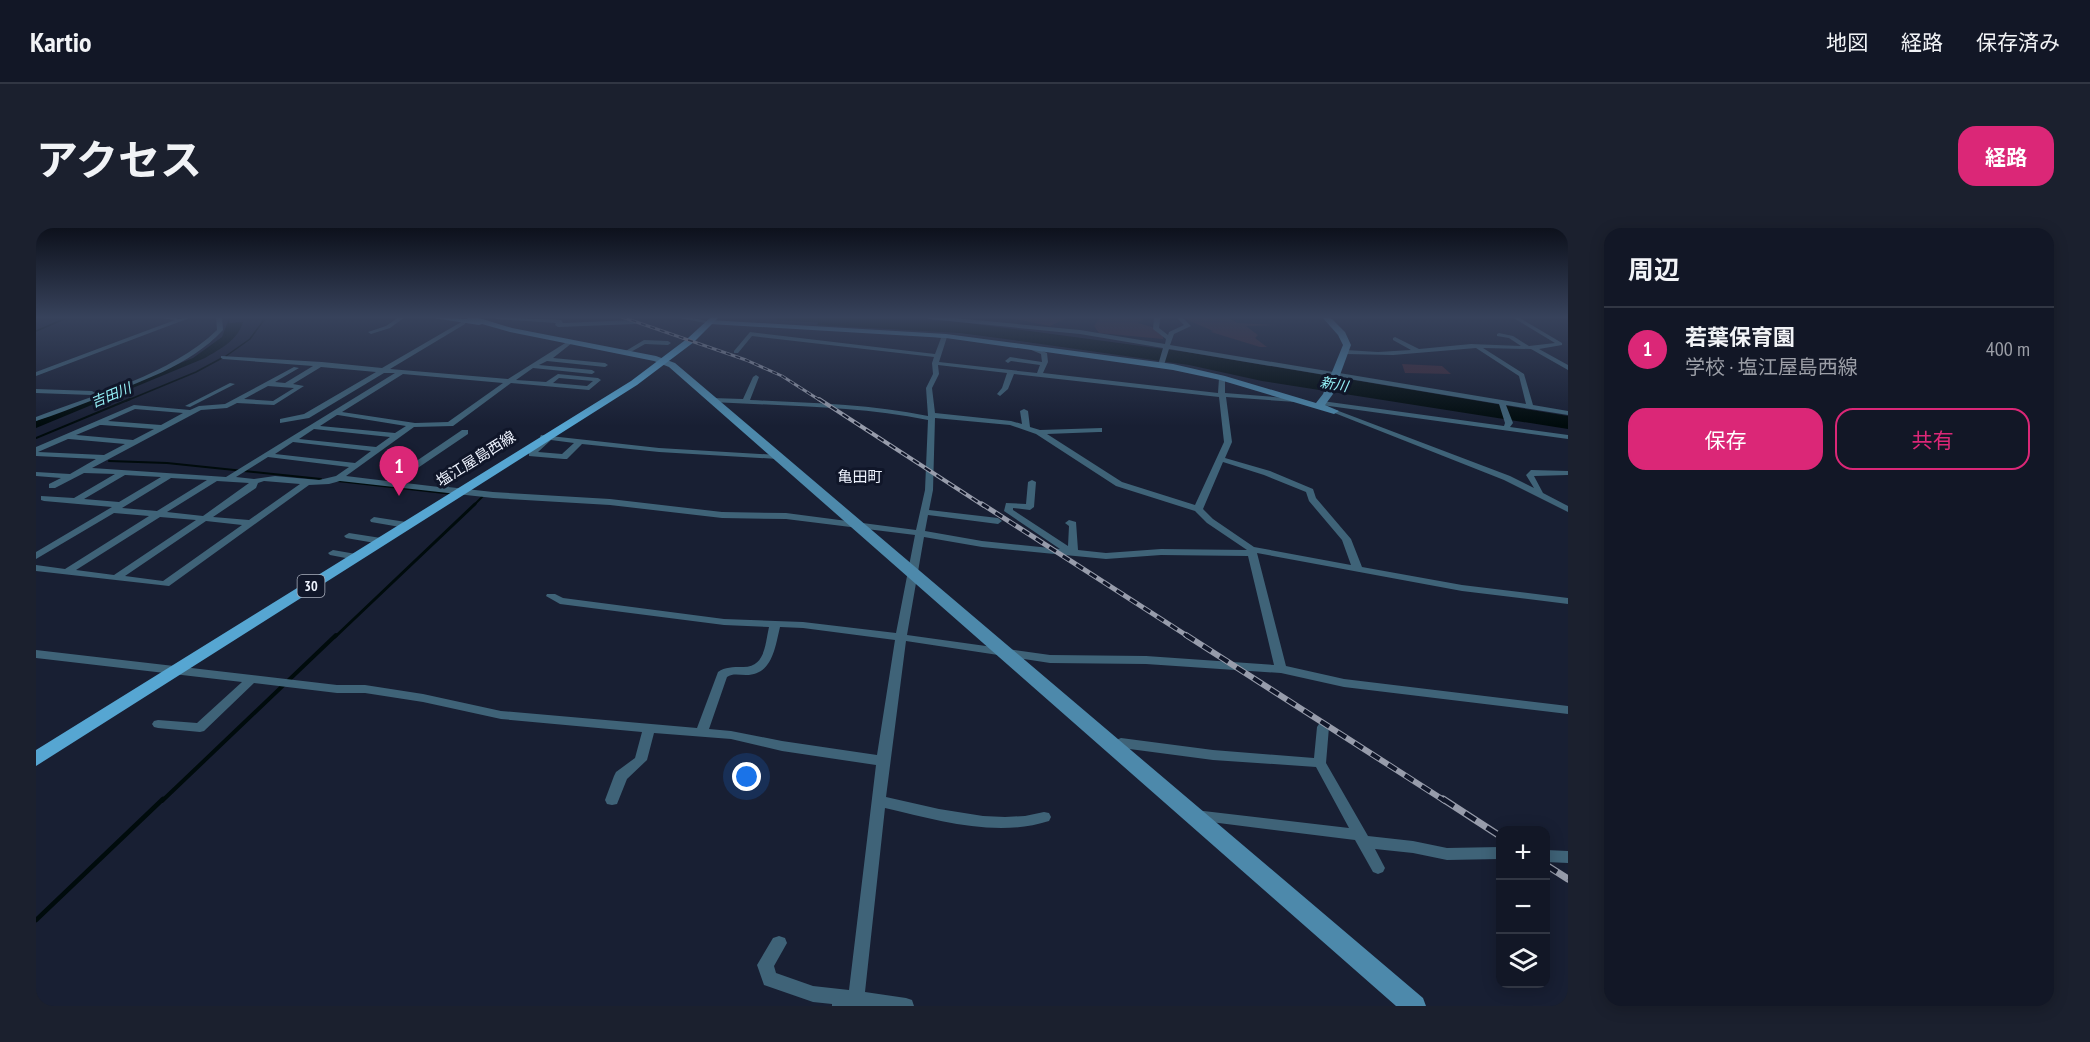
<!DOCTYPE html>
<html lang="ja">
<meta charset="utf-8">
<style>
body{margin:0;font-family:"PT Sans Narrow","Noto Sans JP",sans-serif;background:#1b202e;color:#f1f3f6}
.controls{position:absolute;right:18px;bottom:18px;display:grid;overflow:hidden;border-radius:12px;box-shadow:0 3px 15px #0003}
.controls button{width:54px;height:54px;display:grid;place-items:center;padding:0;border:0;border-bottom:2px solid #313643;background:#121726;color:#f1f3f6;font:30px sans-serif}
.you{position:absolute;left:711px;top:549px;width:21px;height:21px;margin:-15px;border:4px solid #fff;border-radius:50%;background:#1a73e8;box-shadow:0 0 0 9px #1a73e833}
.badge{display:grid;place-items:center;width:39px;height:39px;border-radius:50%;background:#db2777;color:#fff;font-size:20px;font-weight:700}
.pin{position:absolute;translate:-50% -50px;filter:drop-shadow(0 2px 3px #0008)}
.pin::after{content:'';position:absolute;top:32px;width:21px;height:18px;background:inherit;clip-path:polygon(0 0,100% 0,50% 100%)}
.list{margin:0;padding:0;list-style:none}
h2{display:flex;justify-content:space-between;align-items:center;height:78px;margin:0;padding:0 24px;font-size:26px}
h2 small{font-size:20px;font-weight:400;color:#9c9fa7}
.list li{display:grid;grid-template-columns:39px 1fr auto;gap:18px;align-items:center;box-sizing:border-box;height:84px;padding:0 24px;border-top:2px solid #313643}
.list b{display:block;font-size:22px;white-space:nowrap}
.list p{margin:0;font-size:20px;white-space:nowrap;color:#9c9fa7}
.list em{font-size:20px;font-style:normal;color:#9c9fa7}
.actions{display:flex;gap:12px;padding:18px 24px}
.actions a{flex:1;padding:14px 0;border:2px solid #db2777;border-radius:18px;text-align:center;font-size:21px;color:#db2777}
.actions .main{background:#db2777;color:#fff}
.icon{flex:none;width:33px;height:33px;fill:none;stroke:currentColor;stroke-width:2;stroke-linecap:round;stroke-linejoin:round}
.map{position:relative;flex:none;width:1532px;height:778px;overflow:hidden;border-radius:18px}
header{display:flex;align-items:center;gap:36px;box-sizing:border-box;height:84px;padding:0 30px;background:#121726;border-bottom:2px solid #313643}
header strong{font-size:28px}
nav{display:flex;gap:33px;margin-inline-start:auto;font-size:21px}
.intro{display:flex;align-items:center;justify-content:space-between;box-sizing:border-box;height:144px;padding:0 36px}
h1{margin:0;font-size:42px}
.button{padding:15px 27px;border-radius:18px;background:#db2777;color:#fff;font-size:21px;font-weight:700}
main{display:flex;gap:36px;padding:0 36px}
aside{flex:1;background:#121726;border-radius:18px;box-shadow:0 3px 15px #0003}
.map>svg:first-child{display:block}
.green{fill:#3e2938}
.water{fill:#000b0c}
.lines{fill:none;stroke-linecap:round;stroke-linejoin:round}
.stream-far4{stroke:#000b0c;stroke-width:1.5}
.stream-far3{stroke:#000b0c;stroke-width:2}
.stream-far2{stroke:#000b0c;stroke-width:3}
.stream-far1{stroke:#000b0c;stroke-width:4}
.stream{stroke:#000b0c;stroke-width:4.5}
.river{fill:#000b0c;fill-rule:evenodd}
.street{fill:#3f6378;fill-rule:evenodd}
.secondary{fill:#4d89ab;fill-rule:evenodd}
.primary{fill:#56a6d2;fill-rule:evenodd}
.rail-far4-casing{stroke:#979cab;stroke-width:3}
.rail-far3-casing{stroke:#979cab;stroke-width:4}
.rail-far2-casing{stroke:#979cab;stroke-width:5}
.rail-far1-casing{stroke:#979cab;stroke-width:6}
.rail-casing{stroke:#979cab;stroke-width:7}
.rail-far4{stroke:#101629;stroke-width:1.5;stroke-dasharray:5;stroke-linecap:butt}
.rail-far3{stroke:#101629;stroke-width:2;stroke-dasharray:7;stroke-linecap:butt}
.rail-far2{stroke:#101629;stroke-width:3;stroke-dasharray:8;stroke-linecap:butt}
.rail-far1{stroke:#101629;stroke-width:4;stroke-dasharray:10;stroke-linecap:butt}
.rail{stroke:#101629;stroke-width:4.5;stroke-dasharray:13;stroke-linecap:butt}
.labels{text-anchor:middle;stroke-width:6;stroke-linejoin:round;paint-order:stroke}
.far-water-label{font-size:14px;font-style:italic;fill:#95f2f7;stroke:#101629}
.shield{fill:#101629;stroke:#abb1be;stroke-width:1.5}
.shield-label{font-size:14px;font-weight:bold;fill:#eef3fe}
.street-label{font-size:15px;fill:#eef3fe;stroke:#101629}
.far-quarter-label{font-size:15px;fill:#eef3fe;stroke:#101629}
</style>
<header>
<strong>Kartio</strong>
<nav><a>地図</a><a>経路</a><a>保存済み</a></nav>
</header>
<div class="intro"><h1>アクセス</h1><a class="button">経路</a></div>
<main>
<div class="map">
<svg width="1532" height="778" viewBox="0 0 1532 778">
<rect width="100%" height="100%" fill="#181f33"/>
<path class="green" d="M968 89H1033L1014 98Z
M1049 89H1116L1108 90 1102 95 1116 99 1127 108V111L1063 105 1058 98 1063 91Z
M1145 89H1194L1192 90 1202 95 1243 97 1210 98 1222 107 1219 110 1231 119H1224L1175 104 1177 103Z
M1366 136 1406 138 1415 146 1369 145Z"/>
<path class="water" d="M191 89H202L194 90 193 95 207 94C202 112 184 121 169 130L0 200V193L157 130 186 109 193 91Z
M785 89 914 93 1001 104 1150 124 1532 188V201L1226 153 1153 137 977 112 924 105 781 97Z"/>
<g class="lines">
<path class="stream-far4" d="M0 103 33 89
M190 128 214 111 228 92 227 89
M90 173 160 144 186 130"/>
<path class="stream-far3" d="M0 210 94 171
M73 233 131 235 285 251
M302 253 417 266
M437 278 447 268"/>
<path class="stream-far2" d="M299 409 439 276"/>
<path class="stream-far1" d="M126 573 300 407"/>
<path class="stream" d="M0 692 127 571"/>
<path class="river" d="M736 89C752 88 802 85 813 93L808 96 741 92Z"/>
<path class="street" d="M117 89H134L144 91 156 89 0 148V144L139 92Z
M180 89H186L187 102C154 138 101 155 57 172 38 179 19 187 0 193V189C60 166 134 147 181 102Z
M363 89H369L354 100 335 106 332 104 350 98Z
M457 89 525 92 527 95 599 92 602 94 599 96 522 99 519 97 520 95 460 91Z
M639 89H651L677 94 674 96Z
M890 89H907L1044 102 1129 116 1130 111 1117 101 1118 90 1127 89 1124 91 1123 100 1132 107 1133 104 1148 97 1140 89H1146L1155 98 1138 106 1134 117 1490 176 1483 148 1440 120 1357 127 1310 126 1307 124 1310 122 1342 124 1375 122 1357 112V110L1359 109 1383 121 1435 116 1485 118 1473 110 1461 108V106L1463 105 1477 108 1493 118 1519 115 1476 89H1482L1526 115V117L1503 121 1532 137V142L1495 121 1447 120 1488 146 1497 177 1532 183V187L1470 177 1477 195 1474 199 1532 207V211L1286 177 1283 175 1286 173 1468 198 1469 195 1463 176 1133 121 1128 137 1125 139 1122 137 1127 120 1044 106 893 91Z
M427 93 429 94V96L354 141 472 151 534 112 537 114 536 115 517 130 569 135 572 137 569 139 511 133 503 137 556 142 559 144 556 146 497 140 480 152 510 154 522 146 562 150 565 152 553 162 475 155 417 198 378 199 310 248 351 253 426 202H432V206L361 254 403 259 472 203 476 205 475 207 412 259 457 264 574 271 686 284 750 285 880 302 889 262 892 192C822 178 748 178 676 174L673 172 676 170 707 171 717 149 720 147 723 149 714 172C773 175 834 176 892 188L890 160 897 146 896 135 898 129 716 108 702 125H698V123L714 104 899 126 905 110 893 108C897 105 907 106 911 109L903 134 1001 145 1004 137 975 133 972 135 969 133 974 129 1006 134 1005 126 993 121 992 120 995 118 1011 125 1012 134 1007 145 1182 165 1183 150 1186 148 1189 150V165L1262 171V173L1260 174 1190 169 1196 214 1189 230 1234 243 1277 261 1280 270 1315 311 1326 339 1426 357 1532 370V376L1426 363 1221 325 1250 438 1308 451 1532 478V486L1308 459 1245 445 1110 436 1014 435 870 413 850 569 903 581 947 588 969 589 989 588 1008 584 1013 585 1015 589 1013 593C960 610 901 592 849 580L829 764 870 770 876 772 878 778H796V776L777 774 728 757 721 737 737 710 743 708 749 710 751 715 738 738 740 745 777 758 813 762 840 537 746 523 695 511 618 505 611 532 591 551 581 576 576 577 571 576 569 572 578 548 580 544 599 530 606 504 465 491 387 474 329 465H301L218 455 168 503 164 504 122 500 118 499 116 496 118 493 122 492 161 495 206 454 0 430V422L301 457H329L387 466 465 483 661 500 682 444C689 439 697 439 706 439 729 440 729 417 733 399L688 397 524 376 510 368 511 366H519L527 370 688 391 767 394 860 405 879 307 750 291 686 290 574 277 457 270 304 253 293 256 273 257 133 358 0 343V337L29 341 113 288 78 285 0 331V324L76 279 8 273 5 272V268L38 270 79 246 48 245 19 260H13V256L25 250 0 248V244L34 246 60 231 0 228V219L98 177 154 182 163 178 189 176 258 139 263 140 239 154 249 155 277 138 187 131 185 130V128L286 134 346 140ZM902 137 971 145 966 160 961 166 964 168 972 161 978 146 1183 169 1188 214 1159 277 1086 254 1011 206 1063 204H1066V200L1004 202 994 199 992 183 988 181 984 183 986 196 975 193 899 185 896 160 903 146ZM285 139 340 144 268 186 244 191V195L273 190 348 145H359L190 249 56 240 165 182 191 180 201 175 238 177 268 158 257 156ZM367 146 467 155 412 194 379 195 306 184ZM523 150 557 153 551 158 517 155ZM232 158 258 160 237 173 208 171ZM99 181 147 185 125 197 72 193ZM301 187H302L370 198 359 205 284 198ZM899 190 974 197 1000 206 1080 258 1159 283 1171 295 1211 322 1125 321 1070 325 1042 322 1040 294 1033 292 1029 295 1033 298 1032 318 977 282V280L994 282 998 279 1000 254 996 252 992 254 990 276 970 275 968 283 1024 321 946 313 889 303 892 287 962 296 966 293 962 290 893 282 897 262ZM64 197H66L118 201 97 212 40 207ZM278 201 354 209 340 219 263 211ZM32 211H33L89 216 68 227 2 224ZM257 214 335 223 319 235 239 226ZM232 229 313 239 300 248 283 252 239 248 218 251 200 249ZM1187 234 1228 247 1270 264 1273 273 1306 312 1315 337 1218 319 1177 291 1167 281ZM89 247 125 249 83 274 48 271ZM135 250 171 252 121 283 86 280ZM181 253 213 255 167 288 131 284ZM228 253 264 256 213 292 177 289 220 260 222 255ZM124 289 160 292 78 347 40 342ZM170 293 206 297 127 353 89 348ZM888 309 946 319 1070 331 1125 327 1212 328 1238 437 1110 428 1014 427 871 407ZM744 399 767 400 859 412 841 527 746 513 695 503 673 501 691 449C697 445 703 447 710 447 736 447 739 420 744 399Z
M608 112 632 113 635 115 632 117 609 116 593 125 588 124Z
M194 155 199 156 154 179 149 178Z
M0 161 56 163 59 165 56 167 0 165Z
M1296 182H1300L1474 248 1498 260 1490 247 1495 242 1532 243V247L1498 248 1507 265 1532 278V284L1468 252 1296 184Z
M505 207 623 220 742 227 746 229 742 231 623 224 546 216 531 231H528L493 228V224L507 211 504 209ZM515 212 538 215 526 226 502 224Z
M338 289 370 294 374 297 370 300 335 294 334 292Z
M313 305 345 310 350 313 345 316 310 310 308 308Z
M297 322 320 326 325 329 320 332 294 327 292 325Z
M1287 495 1291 496 1293 499 1290 535 1332 608 1377 613 1411 620 1464 619V631L1411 632 1377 625 1339 621 1349 640 1347 644 1342 646 1337 644 1319 612 1159 592 1154 591 1152 587 1154 583 1159 582 1313 600 1280 539 1177 532 1086 520 1077 523 1073 521 1071 518 1073 515 1085 510 1177 522 1278 530 1281 499 1283 496Z
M1510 622 1532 623V635L1510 634Z"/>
<path class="secondary" d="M391 89 432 91 429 89H440L476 100 620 128 639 135 1387 770 1390 778H1360L633 139 618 133 474 104 446 96 443 97Z
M1286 89H1294L1309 104 1315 117 1297 166 1289 177 1303 183 1298 186 1184 152 1137 142 910 110 674 96 670 94 674 92 910 106 1137 136 1189 148 1280 175 1287 166 1307 117 1302 107Z"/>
<path class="primary" d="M675 89H683L658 114 601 157 0 538V522L595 153 652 110Z"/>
<defs>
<path id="rail-far4" d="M586 89 710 132 746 148 785 173"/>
<path id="rail-far3" d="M783 171 948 278"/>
<path id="rail-far2" d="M946 276 1153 409"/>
<path id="rail-far1" d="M1150 407 1409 573"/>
<path id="rail" d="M1407 571 1464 608
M1510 637 1532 651"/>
</defs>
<use href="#rail-far4" class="rail-far4-casing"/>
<use href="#rail-far3" class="rail-far3-casing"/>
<use href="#rail-far2" class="rail-far2-casing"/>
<use href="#rail-far1" class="rail-far1-casing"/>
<use href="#rail" class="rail-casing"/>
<use href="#rail-far4" class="rail-far4"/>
<use href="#rail-far3" class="rail-far3"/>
<use href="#rail-far2" class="rail-far2"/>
<use href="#rail-far1" class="rail-far1"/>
<use href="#rail" class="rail"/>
</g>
<linearGradient id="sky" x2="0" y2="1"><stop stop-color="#0d111c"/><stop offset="0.45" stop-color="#37425b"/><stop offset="1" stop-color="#37425b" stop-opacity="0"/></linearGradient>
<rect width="1532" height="198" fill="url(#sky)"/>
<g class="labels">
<g class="far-water-label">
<text transform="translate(1298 156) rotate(10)" y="5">新川</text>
<text transform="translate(75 167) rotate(-22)" y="5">吉田川</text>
</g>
<rect class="shield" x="261.5" y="347" width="27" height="22" rx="4.5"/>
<g class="shield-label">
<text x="275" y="363">30</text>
</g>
<g class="street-label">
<text transform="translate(440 231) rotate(-32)" y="5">塩江屋島西線</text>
</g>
<g class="far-quarter-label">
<text x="824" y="254">亀田町</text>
</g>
</g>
</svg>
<div class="controls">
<button>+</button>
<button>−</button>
<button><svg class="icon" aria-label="layers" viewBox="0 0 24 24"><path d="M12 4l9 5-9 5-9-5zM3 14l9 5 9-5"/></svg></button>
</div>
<div class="you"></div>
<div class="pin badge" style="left:363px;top:268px">1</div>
</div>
<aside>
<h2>周辺<small></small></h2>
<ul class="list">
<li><span class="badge">1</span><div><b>若葉保育園</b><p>学校 · 塩江屋島西線</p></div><em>400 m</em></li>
</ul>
<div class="actions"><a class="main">保存</a><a>共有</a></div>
</aside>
</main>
